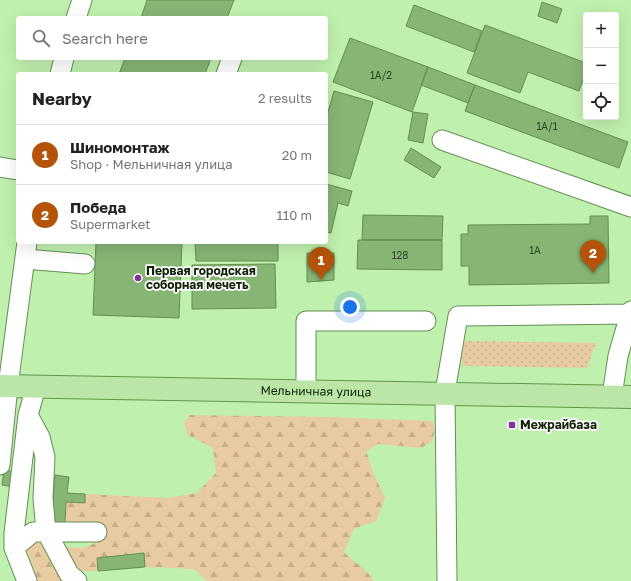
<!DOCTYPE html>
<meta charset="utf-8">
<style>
body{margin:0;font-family:"Golos Text",sans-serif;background:#f6f6f6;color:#222}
.controls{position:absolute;right:12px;top:12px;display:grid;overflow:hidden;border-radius:4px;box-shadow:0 4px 16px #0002}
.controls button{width:36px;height:36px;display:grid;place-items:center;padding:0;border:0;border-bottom:1px solid #e0e0e0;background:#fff;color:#222;font:20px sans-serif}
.you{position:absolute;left:350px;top:307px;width:14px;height:14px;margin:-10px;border:3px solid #fff;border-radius:50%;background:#1a73e8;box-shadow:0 0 0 6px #1a73e833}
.badge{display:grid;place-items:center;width:26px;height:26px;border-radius:50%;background:#b45309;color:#fff;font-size:13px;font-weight:700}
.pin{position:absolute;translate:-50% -33px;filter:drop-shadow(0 1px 2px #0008)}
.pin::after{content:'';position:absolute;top:21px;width:14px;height:12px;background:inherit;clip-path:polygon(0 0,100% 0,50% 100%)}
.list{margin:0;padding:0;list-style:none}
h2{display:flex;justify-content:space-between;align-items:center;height:52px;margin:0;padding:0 16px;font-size:17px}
h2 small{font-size:13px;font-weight:400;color:#767676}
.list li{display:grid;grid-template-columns:26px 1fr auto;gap:12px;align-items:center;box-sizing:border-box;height:60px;padding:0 16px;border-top:1px solid #e0e0e0}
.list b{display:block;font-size:15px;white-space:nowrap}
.list p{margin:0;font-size:13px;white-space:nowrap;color:#767676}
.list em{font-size:13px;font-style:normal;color:#767676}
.icon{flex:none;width:22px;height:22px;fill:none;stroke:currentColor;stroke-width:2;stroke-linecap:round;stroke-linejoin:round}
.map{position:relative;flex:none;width:631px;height:581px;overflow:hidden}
.search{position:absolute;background:#fff;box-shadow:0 4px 16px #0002;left:16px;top:16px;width:312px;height:44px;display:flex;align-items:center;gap:10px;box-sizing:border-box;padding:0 14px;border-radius:4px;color:#767676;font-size:15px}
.panel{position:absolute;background:#fff;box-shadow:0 4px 16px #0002;left:16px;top:72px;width:312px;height:172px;border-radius:4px}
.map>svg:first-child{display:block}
.grass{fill:url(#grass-dots)}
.forest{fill:url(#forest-firs)}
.building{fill:#86b574;stroke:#638f51}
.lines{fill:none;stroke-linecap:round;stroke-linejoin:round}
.minor-casing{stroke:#638f52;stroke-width:21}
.major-casing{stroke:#61974a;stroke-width:24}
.minor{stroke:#fff;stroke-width:19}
.major{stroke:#bbe6a8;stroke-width:22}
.poi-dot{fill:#8732a1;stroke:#fff;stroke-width:1.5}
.labels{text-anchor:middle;stroke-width:3.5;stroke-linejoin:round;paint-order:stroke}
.number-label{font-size:10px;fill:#2e4623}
.poi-label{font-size:12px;font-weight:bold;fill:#102108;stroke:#fff;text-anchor:start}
.street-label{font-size:12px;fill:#102108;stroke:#fff}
</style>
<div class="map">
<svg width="631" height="581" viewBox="0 0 631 581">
<defs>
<pattern id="grass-dots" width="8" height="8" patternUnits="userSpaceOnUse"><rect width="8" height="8" fill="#e9cba1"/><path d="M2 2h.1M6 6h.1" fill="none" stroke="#c7ae89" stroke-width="1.8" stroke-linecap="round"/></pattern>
<pattern id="forest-firs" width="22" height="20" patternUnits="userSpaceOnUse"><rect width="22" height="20" fill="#e9cba1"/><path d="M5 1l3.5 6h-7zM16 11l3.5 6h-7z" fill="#c7ae89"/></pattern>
</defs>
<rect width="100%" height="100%" fill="#bff0ad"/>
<path class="grass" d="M462 341 596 343 587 368 462 366Z"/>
<path class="forest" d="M190 415 328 417 433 421 435 431 432 441 421 448 378 444 366 451 373 472 385 498 376 521 354 529 344 552C351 560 371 572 373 581H207L194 569 145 567 144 553 98 558V571H76L62 545C80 551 90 548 104 536L103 525 65 523 66 502 85 503V494L167 498 197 493 216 473 213 448 188 435 184 423Z
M35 537 48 546 64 581H37L27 550 29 541Z"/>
<path class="building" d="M147 0H234L227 18H141Z
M542 2 562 9 557 23 538 16Z
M414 5 482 31 474 52 406 26Z
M485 25 586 63V72L579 91 528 72 520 93 467 73Z
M350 38 428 67 412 112 333 82Z
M125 58H211L205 74H119Z
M428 67 475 85 468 103 421 85Z
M475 85 628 142 619 168 465 111Z
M334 91 373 102 350 179 326 172V119Z
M413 112 428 114 423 143 408 140Z
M411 148 441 167 434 178 404 160Z
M326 184 352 191 348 206 338 203 331 233 326 232Z
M363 215 443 216 442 240H362Z
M590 216H608L609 283 469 285V266H461V234H468V225L590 224Z
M358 240H442V270L357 269Z
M96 242H182L179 318 93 315Z
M195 242H278V261H196Z
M307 253H334V280L307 282Z
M275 264 276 308 192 309V265Z
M4 470 16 472 14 487 2 485Z
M55 475 69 477 67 493 85 494V503L66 502 65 523 51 522Z
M144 553 145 567 98 571 97 558Z"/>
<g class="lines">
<defs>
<path id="minor" d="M76 18 82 0
M60 74 64 58
M226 74 232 58
M442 140 631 207
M0 167 18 170
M25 259 85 264
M306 391V321H426
M612 396 618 356 631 311
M28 415 40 437 45 457 43 499 46 531 69 574 77 581
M0 465 8 386 27 242
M14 548 33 532H97
M27 581 14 548V533L28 415 36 387
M447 581 445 392 458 316 630 314"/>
<g id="major">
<path id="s1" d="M0 386 631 397"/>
</g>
</defs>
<use href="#minor" class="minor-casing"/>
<use href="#major" class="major-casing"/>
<use href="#minor" class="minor"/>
<use href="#major" class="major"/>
</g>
<g class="poi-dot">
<circle cx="138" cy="278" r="4"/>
<rect x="508" y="421" width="8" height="8" rx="2"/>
</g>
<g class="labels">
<g class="number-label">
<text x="381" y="79">1А/2</text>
<text x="547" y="130">1А/1</text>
<text x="535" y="254">1А</text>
<text x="400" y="259">128</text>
</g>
<g class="poi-label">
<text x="146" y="275">Первая городская<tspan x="146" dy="14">соборная мечеть</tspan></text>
<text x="520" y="429">Межрайбаза</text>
</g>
<g class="street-label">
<text dy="4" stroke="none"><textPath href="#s1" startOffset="316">Мельничная улица</textPath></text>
</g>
</g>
</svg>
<div class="controls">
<button>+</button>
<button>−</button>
<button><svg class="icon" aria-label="locate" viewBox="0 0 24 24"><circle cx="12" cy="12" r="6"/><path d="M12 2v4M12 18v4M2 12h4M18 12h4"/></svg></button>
</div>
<div class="you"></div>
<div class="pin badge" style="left:321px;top:280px">1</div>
<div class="pin badge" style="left:593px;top:273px">2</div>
<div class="search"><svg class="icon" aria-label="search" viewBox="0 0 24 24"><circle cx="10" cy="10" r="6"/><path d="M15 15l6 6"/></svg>Search here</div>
<section class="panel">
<h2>Nearby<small>2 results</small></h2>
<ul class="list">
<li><span class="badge">1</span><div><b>Шиномонтаж</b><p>Shop · Мельничная улица</p></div><em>20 m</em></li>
<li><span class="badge">2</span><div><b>Победа</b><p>Supermarket</p></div><em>110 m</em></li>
</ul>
</section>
</div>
